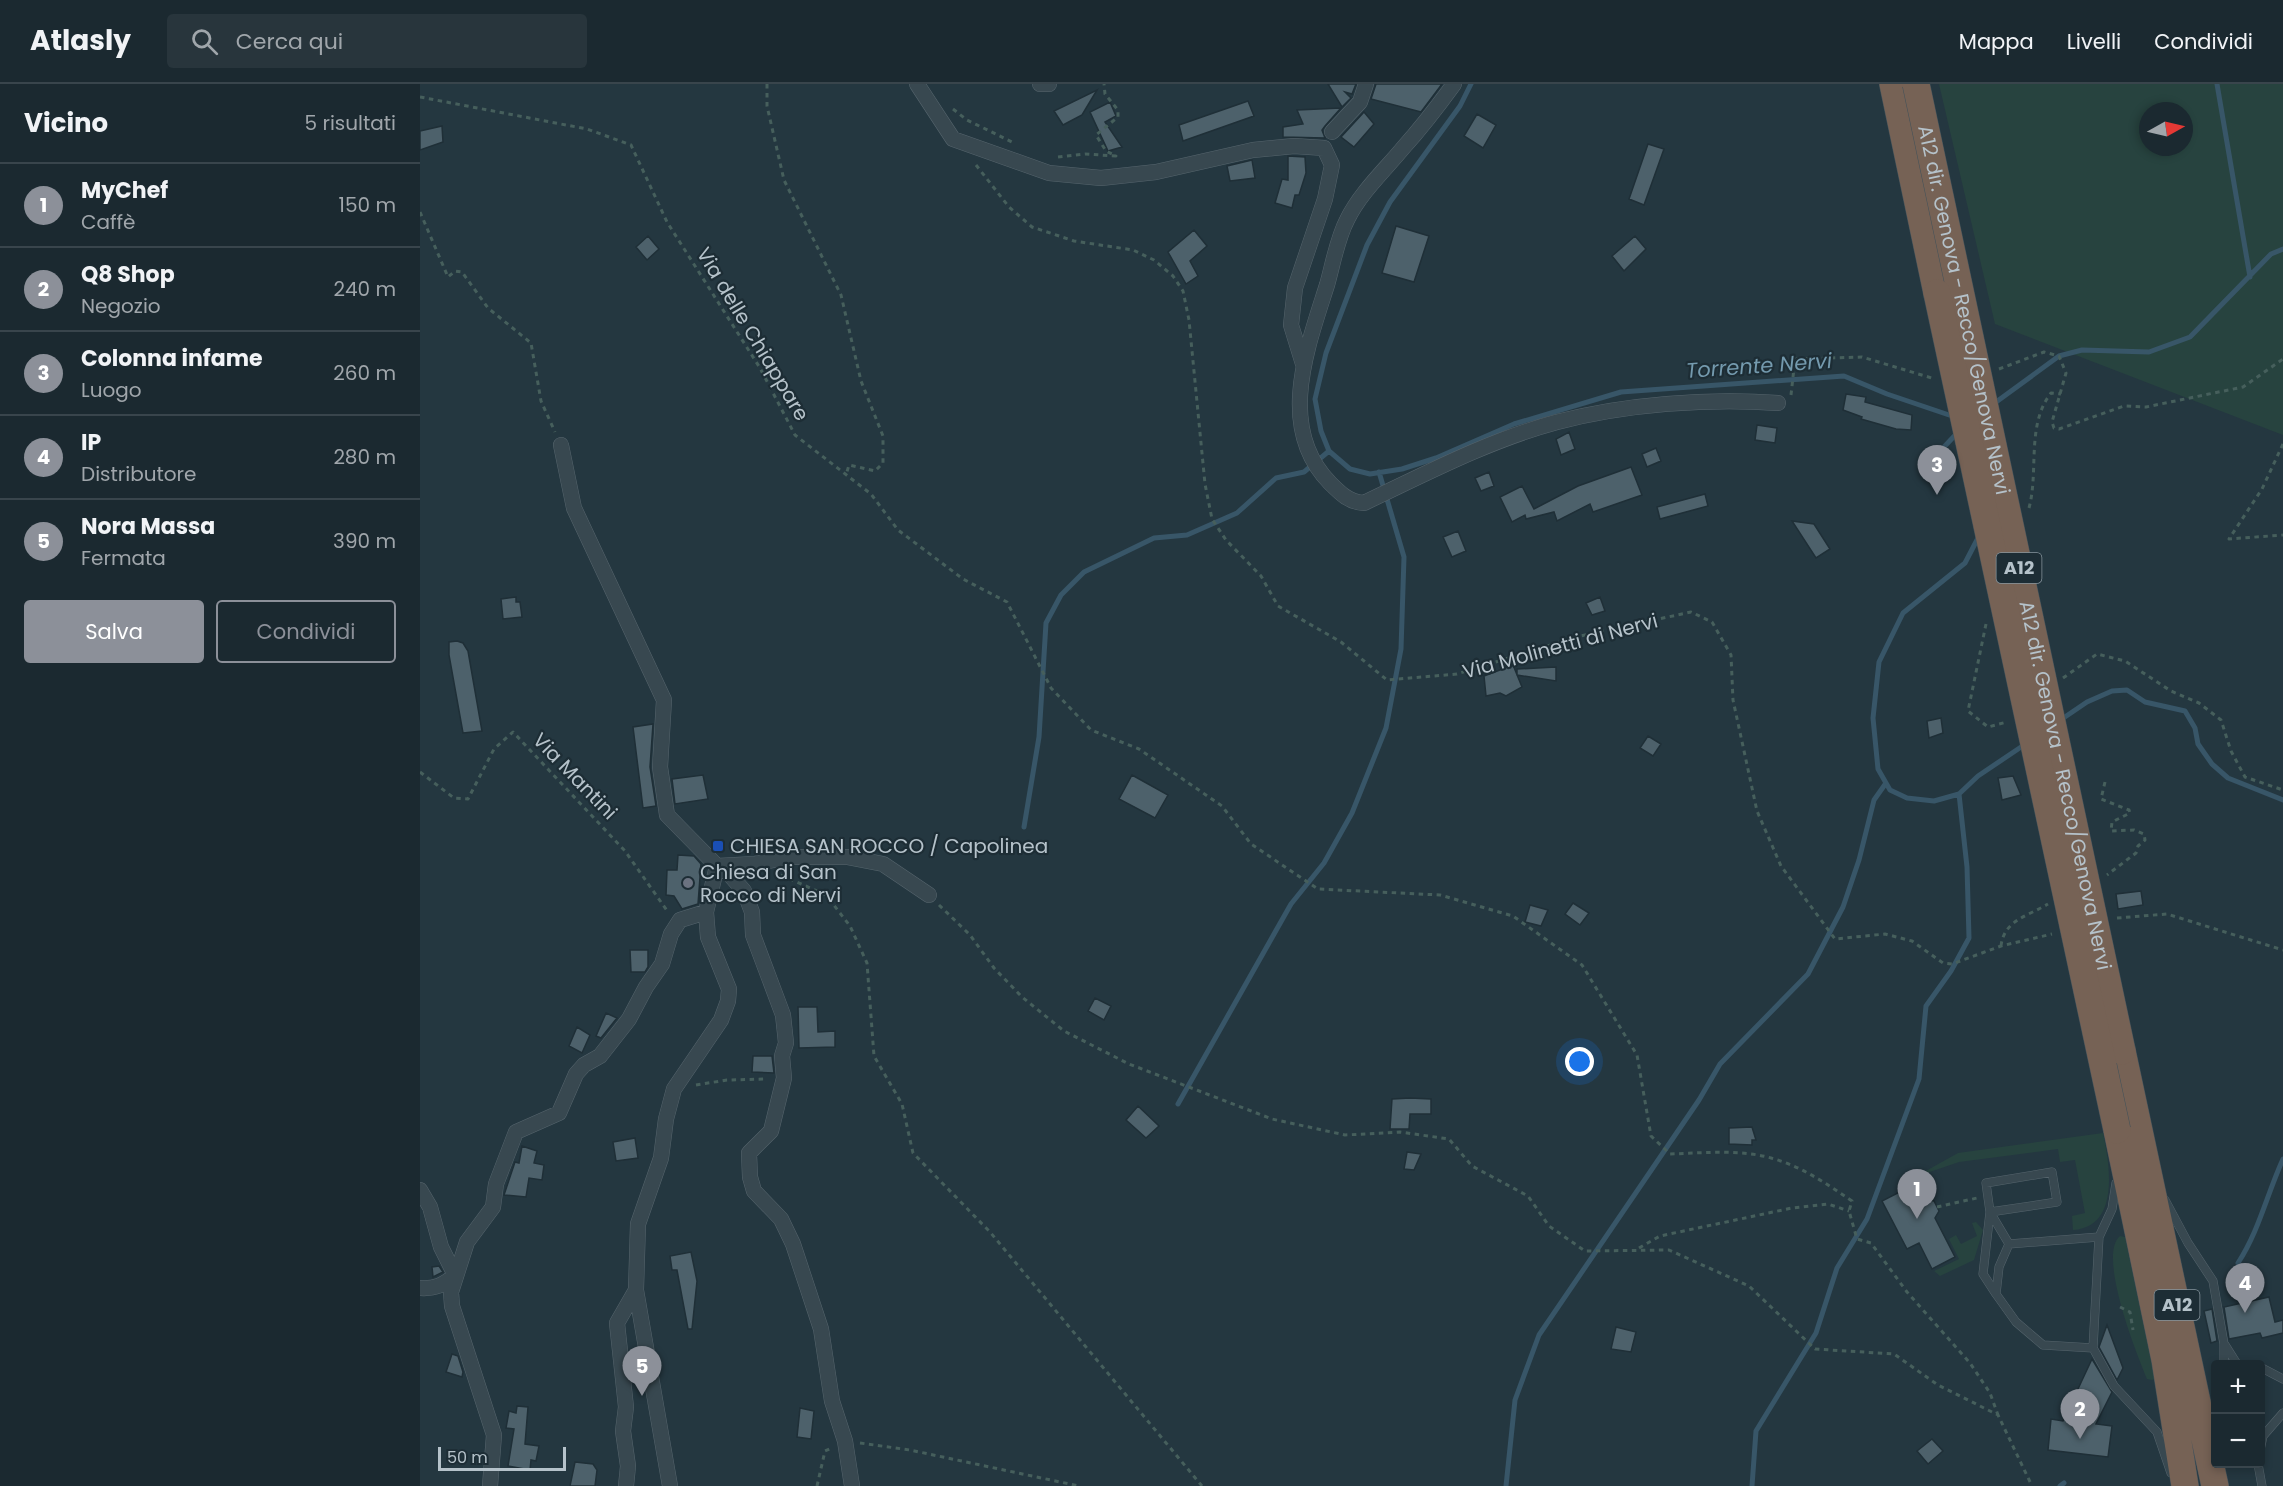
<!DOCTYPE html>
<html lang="it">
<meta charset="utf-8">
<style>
body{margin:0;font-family:Poppins,sans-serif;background:#28353c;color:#f1f3f6}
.controls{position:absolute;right:18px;bottom:18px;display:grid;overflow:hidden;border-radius:6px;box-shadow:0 3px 9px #0003}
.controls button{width:54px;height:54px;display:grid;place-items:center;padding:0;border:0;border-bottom:2px solid #39454c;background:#1b2930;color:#f1f3f6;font:30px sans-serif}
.compass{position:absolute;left:1719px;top:18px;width:54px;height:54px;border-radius:50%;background:#1b2930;box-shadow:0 3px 9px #0003;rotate:82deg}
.scale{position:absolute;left:18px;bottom:15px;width:128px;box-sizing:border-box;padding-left:6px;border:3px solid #b5c2ca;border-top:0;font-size:16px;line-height:21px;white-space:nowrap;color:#b5c2ca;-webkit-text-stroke:4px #1d2d35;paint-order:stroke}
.you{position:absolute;left:1160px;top:978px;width:21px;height:21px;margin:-15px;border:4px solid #fff;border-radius:50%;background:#1a73e8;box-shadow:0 0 0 9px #1a73e833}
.badge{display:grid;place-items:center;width:39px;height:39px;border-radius:50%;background:#8c9099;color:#fff;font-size:20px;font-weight:700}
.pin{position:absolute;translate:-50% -50px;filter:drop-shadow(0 2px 3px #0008)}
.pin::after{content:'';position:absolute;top:32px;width:21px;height:18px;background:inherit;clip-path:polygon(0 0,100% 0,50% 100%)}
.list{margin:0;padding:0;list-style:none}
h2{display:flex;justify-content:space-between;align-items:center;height:78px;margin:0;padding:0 24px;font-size:26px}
h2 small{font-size:20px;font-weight:400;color:#a0a6ab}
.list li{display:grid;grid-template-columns:39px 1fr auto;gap:18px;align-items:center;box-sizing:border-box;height:84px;padding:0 24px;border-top:2px solid #39454c}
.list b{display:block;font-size:22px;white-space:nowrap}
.list p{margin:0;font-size:20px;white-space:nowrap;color:#a0a6ab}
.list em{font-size:20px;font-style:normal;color:#a0a6ab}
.actions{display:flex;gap:12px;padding:18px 24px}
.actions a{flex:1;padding:14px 0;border:2px solid #8c9099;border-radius:6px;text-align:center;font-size:21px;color:#8c9099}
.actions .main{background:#8c9099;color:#fff}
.icon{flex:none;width:33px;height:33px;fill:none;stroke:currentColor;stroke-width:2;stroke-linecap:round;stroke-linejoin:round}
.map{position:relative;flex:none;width:1863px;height:1402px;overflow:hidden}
header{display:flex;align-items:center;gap:36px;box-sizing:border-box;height:84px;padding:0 30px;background:#1b2930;border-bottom:2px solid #39454c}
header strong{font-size:28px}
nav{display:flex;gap:33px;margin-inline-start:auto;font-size:21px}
.search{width:420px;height:54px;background:#28353c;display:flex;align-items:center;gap:15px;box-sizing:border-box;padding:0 21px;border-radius:6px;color:#a0a6ab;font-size:22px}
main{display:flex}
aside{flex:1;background:#1b2930}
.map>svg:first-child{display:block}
.green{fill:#27433f;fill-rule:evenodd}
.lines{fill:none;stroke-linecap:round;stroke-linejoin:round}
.stream{stroke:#385668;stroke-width:5}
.building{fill:#4d616b;stroke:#1f2f37;stroke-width:1.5}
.lane-casing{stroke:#56656d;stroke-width:9}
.street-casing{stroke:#56656d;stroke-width:16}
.highway-casing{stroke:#43525a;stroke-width:28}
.path{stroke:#465f5c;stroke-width:3;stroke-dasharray:4.5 4.5;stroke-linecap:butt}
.lane{stroke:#384850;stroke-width:8}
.street{stroke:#384850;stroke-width:15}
.highway{stroke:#766255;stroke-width:27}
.highway-bridge-casing{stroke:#43525a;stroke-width:28;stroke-linecap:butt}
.highway-bridge{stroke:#766255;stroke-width:27}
.transit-dot{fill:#1a4fb4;stroke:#1d2d35;stroke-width:2}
.worship-dot{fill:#6b7280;stroke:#1d2d35;stroke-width:2}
.labels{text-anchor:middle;stroke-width:4.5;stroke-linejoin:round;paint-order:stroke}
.shield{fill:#1d2d35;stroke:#87959d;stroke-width:1.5}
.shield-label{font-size:18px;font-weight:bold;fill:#b5c2ca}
.street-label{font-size:20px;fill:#b5c2ca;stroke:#1d2d35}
.poi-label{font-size:20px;fill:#b5c2ca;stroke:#1d2d35;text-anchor:start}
.water-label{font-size:21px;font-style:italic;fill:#749aae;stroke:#1d2d35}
</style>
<header>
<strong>Atlasly</strong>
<div class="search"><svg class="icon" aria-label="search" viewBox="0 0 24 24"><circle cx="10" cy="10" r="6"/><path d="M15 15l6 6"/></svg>Cerca qui</div>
<nav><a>Mappa</a><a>Livelli</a><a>Condividi</a></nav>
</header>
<main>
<aside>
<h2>Vicino<small>5 risultati</small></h2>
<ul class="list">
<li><span class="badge">1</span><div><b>MyChef</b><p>Caffè</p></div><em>150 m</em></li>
<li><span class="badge">2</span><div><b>Q8 Shop</b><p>Negozio</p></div><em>240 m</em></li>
<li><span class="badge">3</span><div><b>Colonna infame</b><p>Luogo</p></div><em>260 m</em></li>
<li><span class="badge">4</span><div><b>IP</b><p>Distributore</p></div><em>280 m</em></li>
<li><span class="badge">5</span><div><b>Nora Massa</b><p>Fermata</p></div><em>390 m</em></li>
</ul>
<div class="actions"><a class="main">Salva</a><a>Condividi</a></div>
</aside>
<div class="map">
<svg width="1863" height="1402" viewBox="0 0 1863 1402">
<rect width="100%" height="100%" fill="#243740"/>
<path class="green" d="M1519 0H1863V351L1575 240ZM1728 27H1764V63H1728Z
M1683 1049C1690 1081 1700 1143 1653 1146L1652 1132 1665 1129 1655 1076 1640 1078 1638 1065 1539 1078 1495 1093 1538 1069Z
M1556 1138 1563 1146 1554 1176 1520 1192 1514 1187 1539 1175 1529 1155 1536 1151 1541 1160 1557 1152 1552 1139Z
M1700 1152 1705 1153 1735 1295 1732 1296 1727 1295C1717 1271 1677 1171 1700 1152Z"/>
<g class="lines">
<path class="stream" d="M1051 0 1040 22 970 118 947 161 906 269 895 315 901 347 909 367 930 385 950 390 982 385 1016 374 1094 340 1201 308 1424 292 1467 310 1535 333
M1797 0 1830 193
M1572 321 1639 272 1662 266 1729 268 1770 253 1851 170 1863 165
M1524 363 1539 347
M1559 452 1545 479 1483 529 1459 578 1453 634 1458 685 1470 706 1487 714 1514 717 1539 710 1558 692 1607 659
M1639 637 1667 618 1692 607 1707 606 1725 618 1765 627 1775 644 1778 660 1792 680 1808 694 1863 716
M604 743 619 653 626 539 641 511 664 488 734 454 767 451 817 429 856 394 884 388 909 367
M758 1020 871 820 904 779 932 729 966 644 981 565 984 473 959 388
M1818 1179C1839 1147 1847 1110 1863 1075
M1086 1402 1095 1316 1119 1251 1279 1016 1300 980 1388 890 1423 823 1439 776 1454 716 1466 699
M1332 1402 1336 1347 1396 1249 1417 1184 1447 1135 1499 995 1506 922 1531 887 1549 854 1547 783 1539 710
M1640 1402 1644 1399"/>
</g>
<path class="building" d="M908 0H936L932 10 925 8 931 14 922 23Z
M956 0H1022L1001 28 951 15Z
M677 6 662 31 643 41 634 27Z
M828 17 834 32 763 57 759 41Z
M690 18 696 32 685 38 702 63 688 67 670 28Z
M921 24 905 42 902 46 905 54 863 53V43L883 40 877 26Z
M944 28 954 40 934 63 921 53Z
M1057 30 1076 41 1063 64 1044 52Z
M22 42 23 58 0 66V47Z
M1228 60 1244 65 1224 121 1209 115Z
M868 72 885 73 886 89 879 111H875L872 124 855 119 862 95 868 96Z
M832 76 835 94 810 97 807 82Z
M976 142 1009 152 994 198 962 189Z
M774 146 787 162 770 177 778 192 766 200 748 168Z
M228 152 239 165 227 176 216 163Z
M1215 152 1226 165 1204 187 1192 172Z
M1426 310 1446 313 1445 318 1492 331 1491 346 1476 345 1441 335 1442 333 1423 326Z
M1337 341 1357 344 1355 359 1335 356Z
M1149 348 1155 365 1141 371 1136 355Z
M1236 364 1241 377 1227 383 1222 370Z
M1211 383 1222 411 1173 428 1170 420 1137 437 1134 428 1106 435 1105 431 1092 438 1080 413 1102 402 1114 425 1158 402Z
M1069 388 1074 402 1061 407 1055 394Z
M1285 410 1288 422 1240 435 1237 423Z
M1372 437 1394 440 1410 465 1396 474Z
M1038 447 1046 467 1032 473 1023 453Z
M96 513V518H100L102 533 83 535 81 515Z
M1180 513 1185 527 1172 531 1166 519Z
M37 557 43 559 48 567 62 647 43 649 29 571V558Z
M1093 581 1102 603 1086 612 1080 609 1066 612 1064 592Z
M1136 583V597L1097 591V585Z
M1521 634 1523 649 1509 654 1507 637Z
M233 640 230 683 236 722 223 724 213 643Z
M1228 652 1241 660 1233 672 1220 664Z
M283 691 288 715 255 720 252 695Z
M712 691 748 711 735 734 699 715Z
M1593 692 1601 711 1582 716 1578 694Z
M258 771 274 772 281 780 278 820 262 825 254 812 246 811 247 786H257Z
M1721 807 1723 821 1698 825 1696 810Z
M1153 819 1169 829 1160 841 1145 830Z
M1110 821 1128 826 1121 842 1105 838Z
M210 866H228V883L225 888H211Z
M675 914 691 922 684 936 668 927Z
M378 923H397L398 948 415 947V963L379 964Z
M186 929 197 934 181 954 176 952Z
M157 943 170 951 162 969 149 962Z
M333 972H352L354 989 332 988Z
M990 1014 1011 1015V1030H990L989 1045H970L972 1015Z
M718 1022 739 1042 726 1054 706 1036Z
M1332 1043 1336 1056H1332V1061L1309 1060V1044Z
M215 1054 218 1074 196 1077 193 1058Z
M102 1062 117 1067 114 1079 124 1081 122 1096 109 1094 106 1113 84 1111 95 1078 99 1079Z
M987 1068 1001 1070 994 1086 984 1085Z
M1497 1099 1506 1115 1514 1117 1519 1127 1515 1134 1535 1173 1512 1185 1499 1159 1487 1165 1462 1117Z
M271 1168 277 1197 272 1245H268L257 1186H252L250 1172Z
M19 1182 23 1188 13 1193 12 1183Z
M1849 1213 1855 1238 1863 1236V1249L1842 1254 1840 1249 1809 1255 1804 1223Z
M1792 1225 1797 1257 1791 1259 1784 1227Z
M1687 1241 1703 1284 1697 1296 1679 1263Z
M1196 1243 1216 1248 1211 1268 1191 1265Z
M32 1270 38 1272 43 1288 42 1293 26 1288Z
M1672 1275 1692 1308 1676 1340 1692 1342 1688 1373 1628 1366 1631 1335 1643 1337Z
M97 1322 108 1323 105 1360 119 1362 116 1377 111 1376 110 1386 88 1382 94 1345 86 1344 89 1327 96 1329Z
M380 1324 394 1327 391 1355 377 1353Z
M1512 1355 1523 1367 1508 1380 1497 1367Z
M155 1378 173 1380 177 1386 175 1402H150Z"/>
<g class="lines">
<defs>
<path id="lane" d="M1632 1088 1637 1118 1570 1128 1566 1099Z
M1696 1099 1692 1125 1679 1153 1673 1264 1694 1302 1737 1348 1751 1389
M1745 1116 1768 1159 1793 1197 1804 1260V1280
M1576 1210 1563 1190 1570 1128 1589 1160
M1805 1261 1817 1280
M1673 1264 1623 1261 1596 1238 1576 1210 1579 1183 1589 1160 1679 1153
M1840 1283 1863 1295
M1840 1366 1843 1352 1863 1329
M1838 1380 1842 1402"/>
<path id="street" d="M497 0 533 55 629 89 681 94 736 88 833 66 874 62 904 64 912 81 905 115 875 204 871 241 883 280
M620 0H629
M1034 0C1018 22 1001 44 983 64 964 87 940 109 927 136 917 155 913 180 907 201 887 264 856 344 910 399 921 410 929 418 944 419 1007 389 1070 356 1137 338 1206 320 1288 314 1358 319
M912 48 940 18 946 0
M141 361 154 424 244 616 240 683 247 731 297 782 334 780 368 773H427L463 780 509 811
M303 783 324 807 332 828 333 851 363 931 366 959 362 972 364 994 351 1047 329 1069 330 1093 334 1107 361 1135 373 1160 401 1245 412 1317 425 1357 432 1402
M0 1106 10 1123 21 1163 35 1191
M0 1204C15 1205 24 1201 35 1191
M70 1402 74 1351 32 1222 31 1208 47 1158 73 1123 76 1100 96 1048 139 1029 156 990 164 981 180 972 209 935 226 903 242 880 251 850 260 836 286 828
M206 1402 208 1382 203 1347 206 1323 197 1239 216 1206
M250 1402 216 1206 218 1140 241 1074 246 1035 254 1005 301 936 308 917 309 905 288 853 286 828 297 782"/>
<path id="highway" d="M1473 0 1517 209
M1702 967 1795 1402
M1697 1046 1745 1276 1765 1402"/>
</defs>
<use href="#lane" class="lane-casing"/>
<use href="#street" class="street-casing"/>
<use href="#highway" class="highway-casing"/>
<path class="path" d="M347 0V22L364 96 421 211 441 297 463 352V379L455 387 429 381 426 391
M0 13 167 45 211 61 247 138 340 284 375 351 451 410 478 446 543 495 587 518 631 604 671 646 719 665 802 722 831 760 898 805 1020 811 1093 832 1162 881 1217 971 1231 1052 1250 1070C1283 1069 1319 1065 1351 1074 1381 1082 1407 1100 1432 1117L1429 1127 1437 1155 1451 1159 1487 1208 1550 1279 1570 1309 1578 1331
M533 25 547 36 592 58
M638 73 665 70 696 72 686 67 676 51 698 33V26L685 10 684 0
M556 81 589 123 612 143 654 157 713 166 734 176 753 192 763 207 769 236 785 400 792 435 806 456 841 492 858 522 921 558 967 596 1037 590 1156 553 1271 528 1292 538 1311 571 1313 616 1337 727 1361 782 1415 855 1465 850 1492 857 1523 879 1532 880 1581 862 1632 850
M0 128 28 193 35 187 42 188 68 224 111 259 121 317 135 348
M1579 285 1624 268 1639 272 1646 289 1632 338 1634 344 1639 345 1704 322 1726 323 1823 303 1863 275
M1371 311 1375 275 1442 273 1515 295
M1863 360 1842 405 1809 455 1863 451
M1609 424C1619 387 1606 341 1631 309L1641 310
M1566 540 1548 627 1568 643 1587 638
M1643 594 1677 570 1705 577 1751 607 1779 619 1801 636 1811 667 1825 693 1863 706
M0 688 34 714 48 715 74 665 93 648 205 767 248 828
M1685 698 1681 715 1709 726 1710 729 1692 738 1691 747 1714 746 1724 750 1725 756 1718 762 1716 769 1687 791
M361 791 406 811 430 842 447 879 454 972 482 1020 493 1069 570 1148 782 1402
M519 821 550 851 574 884 602 913 644 947 709 980 852 1035 925 1051 980 1048 1029 1055 1052 1082 1108 1112 1129 1142 1165 1167 1249 1166 1329 1202 1395 1265 1474 1270 1518 1301 1578 1331 1612 1402
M1697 834 1747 830 1863 866
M1581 862C1584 836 1608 832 1628 820
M276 1001 307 996 347 995
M1517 1123 1557 1114
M1219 1164 1240 1152 1372 1124 1408 1120 1429 1127
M1700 1223 1710 1228 1713 1246
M440 1359 490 1366 659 1402
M397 1402 405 1367 412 1364"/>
<use href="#lane" class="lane"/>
<use href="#street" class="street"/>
<use href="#highway" class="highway"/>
<defs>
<g id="highway-bridge">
<path id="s1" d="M1496 0 1702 967"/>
<path d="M1517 209 1697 1046"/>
</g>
</defs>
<use href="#highway-bridge" class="highway-bridge-casing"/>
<use href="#highway-bridge" class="highway-bridge"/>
</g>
<rect class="transit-dot" x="292" y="756" width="12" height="12" rx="3"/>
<circle class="worship-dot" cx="268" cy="799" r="6"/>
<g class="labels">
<g class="shield">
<rect x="1576.5" y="469" width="45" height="30" rx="4.5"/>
<rect x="1734.5" y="1206" width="45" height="30" rx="4.5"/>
</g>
<g class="shield-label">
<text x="1599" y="490">A12</text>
<text x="1757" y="1227">A12</text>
</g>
<g class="street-label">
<text dy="7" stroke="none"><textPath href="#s1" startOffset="231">A12 dir. Genova - Recco/Genova Nervi</textPath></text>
<text transform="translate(333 250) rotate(59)" y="7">Via delle Chiappare</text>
<text transform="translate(1140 562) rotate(-15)" y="7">Via Molinetti di Nervi</text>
<text transform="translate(155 692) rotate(46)" y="7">Via Mantini</text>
<text dy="7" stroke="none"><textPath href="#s1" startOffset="717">A12 dir. Genova - Recco/Genova Nervi</textPath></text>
</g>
<g class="poi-label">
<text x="310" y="769">CHIESA SAN ROCCO / Capolinea</text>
<text x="280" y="795">Chiesa di San<tspan x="280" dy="23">Rocco di Nervi</tspan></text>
</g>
<g class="water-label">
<text transform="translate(1339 282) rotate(-4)" y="7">Torrente Nervi</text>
</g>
</g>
</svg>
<div class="controls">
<button>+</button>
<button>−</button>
</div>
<svg class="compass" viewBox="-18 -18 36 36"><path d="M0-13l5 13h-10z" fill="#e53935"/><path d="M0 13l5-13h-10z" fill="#a0a6ab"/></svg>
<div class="scale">50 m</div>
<div class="you"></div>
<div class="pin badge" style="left:1497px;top:1135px">1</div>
<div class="pin badge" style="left:1660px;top:1355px">2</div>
<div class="pin badge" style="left:1517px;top:411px">3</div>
<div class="pin badge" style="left:1825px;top:1229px">4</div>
<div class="pin badge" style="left:222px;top:1312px">5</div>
</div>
</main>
